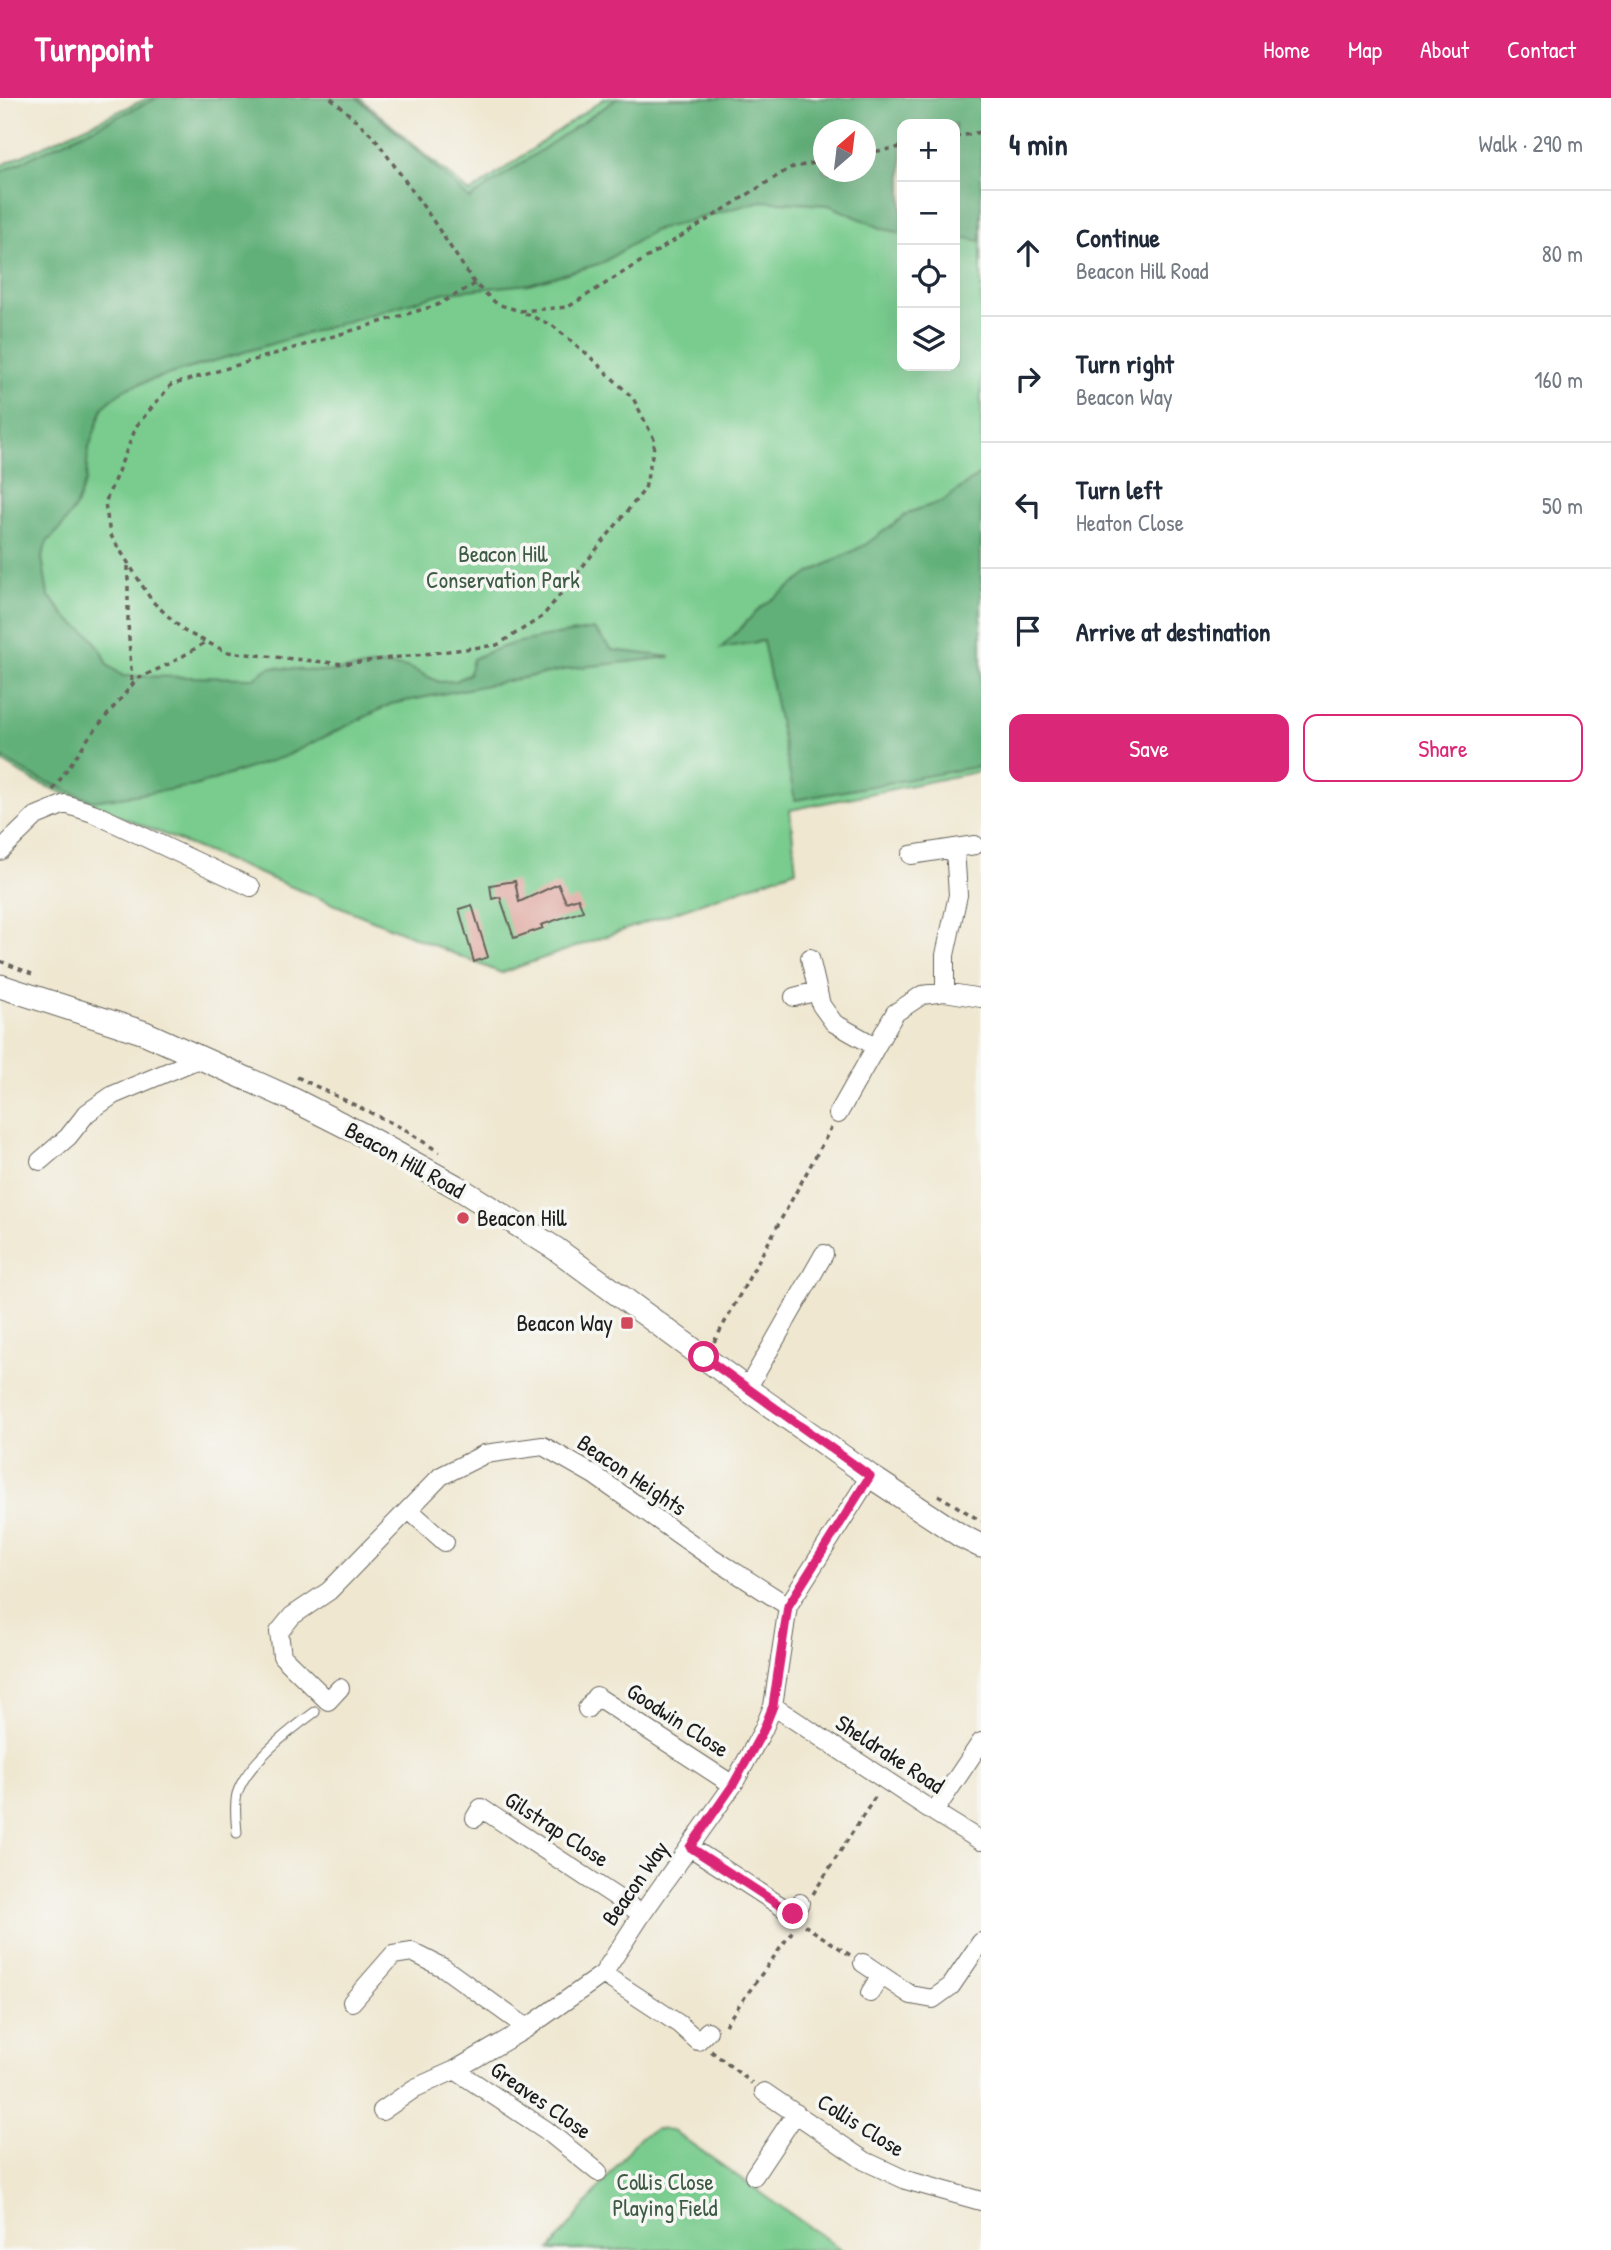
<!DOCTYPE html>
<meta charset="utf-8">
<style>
body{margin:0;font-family:"Patrick Hand",sans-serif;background:#f2f2f3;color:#1f2937}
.controls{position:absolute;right:21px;top:21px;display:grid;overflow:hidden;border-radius:14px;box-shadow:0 7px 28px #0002}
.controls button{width:63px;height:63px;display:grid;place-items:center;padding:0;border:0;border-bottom:2px solid #e0e1e3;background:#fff;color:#1f2937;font:35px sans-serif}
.compass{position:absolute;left:813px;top:21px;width:63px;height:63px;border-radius:50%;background:#fff;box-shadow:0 7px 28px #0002;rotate:28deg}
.stop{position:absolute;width:21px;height:21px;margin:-16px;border:5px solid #db2777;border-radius:50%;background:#fff}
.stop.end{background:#db2777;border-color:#fff;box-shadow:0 2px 7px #0008}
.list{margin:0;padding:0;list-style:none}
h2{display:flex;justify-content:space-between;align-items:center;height:91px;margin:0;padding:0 28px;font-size:30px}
h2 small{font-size:23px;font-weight:400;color:#747a83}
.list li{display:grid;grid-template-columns:46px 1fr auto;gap:21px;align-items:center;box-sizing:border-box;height:126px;padding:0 28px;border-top:2px solid #e0e1e3}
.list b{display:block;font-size:26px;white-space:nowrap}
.list p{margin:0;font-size:23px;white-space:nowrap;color:#747a83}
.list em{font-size:23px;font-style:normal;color:#747a83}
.actions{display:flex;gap:14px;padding:21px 28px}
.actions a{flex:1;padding:16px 0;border:2px solid #db2777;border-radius:14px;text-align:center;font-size:24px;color:#db2777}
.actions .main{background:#db2777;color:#fff}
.icon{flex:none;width:38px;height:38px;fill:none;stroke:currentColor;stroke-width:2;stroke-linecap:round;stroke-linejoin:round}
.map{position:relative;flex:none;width:981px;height:2152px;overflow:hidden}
header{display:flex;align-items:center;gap:42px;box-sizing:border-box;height:98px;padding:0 35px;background:#db2777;color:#fff}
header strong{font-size:33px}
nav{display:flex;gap:38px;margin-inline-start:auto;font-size:24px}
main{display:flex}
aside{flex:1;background:#fff}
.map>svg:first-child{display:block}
.green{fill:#79cc8e;stroke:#4a7455;stroke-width:2;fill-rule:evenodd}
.forest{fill:#62b079;stroke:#3f664a;stroke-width:2;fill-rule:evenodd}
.building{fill:#dea39b}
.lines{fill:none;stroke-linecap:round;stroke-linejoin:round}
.service-casing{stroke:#66635b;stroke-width:11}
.minor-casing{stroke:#66635b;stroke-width:20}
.tertiary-casing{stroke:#66635b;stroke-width:25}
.path{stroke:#66635b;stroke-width:3.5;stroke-dasharray:5 5;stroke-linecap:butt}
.service{stroke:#fff;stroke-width:9}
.minor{stroke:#fff;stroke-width:18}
.tertiary{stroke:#fff;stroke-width:23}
.route{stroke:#db2777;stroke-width:9}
.poi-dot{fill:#d1495b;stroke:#f6f6f2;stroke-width:2.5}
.labels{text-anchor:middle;stroke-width:7;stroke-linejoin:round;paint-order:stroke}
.park-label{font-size:23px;fill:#3d5a44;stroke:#f6f6f2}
.street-label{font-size:23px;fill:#1c1c1c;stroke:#f6f6f2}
.poi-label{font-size:23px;fill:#1c1c1c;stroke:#f6f6f2;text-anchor:start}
</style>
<header>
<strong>Turnpoint</strong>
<nav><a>Home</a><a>Map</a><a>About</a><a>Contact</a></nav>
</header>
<main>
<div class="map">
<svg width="981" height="2152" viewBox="0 0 981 2152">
<rect width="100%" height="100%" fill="#f6f6f2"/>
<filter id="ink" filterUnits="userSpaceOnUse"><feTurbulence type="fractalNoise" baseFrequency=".0143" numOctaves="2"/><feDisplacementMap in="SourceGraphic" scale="14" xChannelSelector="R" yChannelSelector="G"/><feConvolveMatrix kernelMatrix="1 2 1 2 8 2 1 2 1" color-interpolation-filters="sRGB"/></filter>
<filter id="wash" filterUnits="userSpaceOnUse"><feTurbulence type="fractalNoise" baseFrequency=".00686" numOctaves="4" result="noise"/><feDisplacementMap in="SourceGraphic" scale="28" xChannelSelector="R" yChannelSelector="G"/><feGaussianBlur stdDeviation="1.57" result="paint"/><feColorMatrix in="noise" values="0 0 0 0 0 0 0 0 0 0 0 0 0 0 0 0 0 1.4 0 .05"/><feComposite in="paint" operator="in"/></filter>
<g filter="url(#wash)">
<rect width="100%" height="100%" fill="#efe7d0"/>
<path class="green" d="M148 0H360L470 95 605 0H981V673L790 712 796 772 501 875 34 683 0 662V68ZM902 26H955V268H902ZM824 32H866V74H824Z
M655 2031 672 2032 842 2152H550L638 2041Z"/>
<path class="forest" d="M157 0H357L426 60 469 101 618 0H981V143L955 138V26H902V135L883 131 829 107 761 103 653 133 602 165 529 186 446 194 157 280 125 291 103 309 88 353 86 382 75 410 59 432 47 444 42 459 48 497 67 520 90 537 103 555 108 567 123 578 254 580 270 569 327 574 380 567 408 569 439 584 456 583 469 576 473 561C510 542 553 538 594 531L612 552 671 559 574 570 391 606 286 658 195 688 93 703 35 679 0 658V74ZM824 32H866V74H824Z
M981 375V668L795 702 763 543 721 550 760 510 811 474 865 447 910 414 943 403Z"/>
<g id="blocks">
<path class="building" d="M515 783 519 804 558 786 566 804 578 800 583 813 541 827 543 830 514 840 500 799 492 801 490 787Z
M472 807 488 859 474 864 459 811Z"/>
</g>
</g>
<g filter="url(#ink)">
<use href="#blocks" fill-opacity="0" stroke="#66635b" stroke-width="2"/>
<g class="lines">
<defs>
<path id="service" d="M237 1735C236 1722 234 1709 237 1696 246 1666 290 1632 315 1614"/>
<path id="minor" d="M955 750 975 747
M0 753 36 718 65 706 93 715 251 789
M911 757 955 750 958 797 945 857V894
M810 860 821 907 834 925 875 948
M794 899 818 893
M838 1016 895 915 922 897 945 894 981 900
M40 1063 68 1039 87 1015 113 997 201 960
M747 1291 824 1156
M409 1412 445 1444
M340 1590 328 1603 282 1558 279 1534 292 1518 329 1493 441 1378 485 1356 543 1348 594 1377 705 1455 788 1508
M773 1608 934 1714 981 1743
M587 1611 596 1598 733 1687
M934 1714 981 1644
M475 1720 481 1710 642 1816
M690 1749 793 1816 800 1805
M863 1865 911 1897 933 1901 951 1888 981 1844
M603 1876 679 1926 698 1943 708 1933
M870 1895 881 1877
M352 1904 393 1857 412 1854 444 1870 527 1930
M455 1972 546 2032 598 2074
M764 1994 865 2063 906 2082 981 2103
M382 2013 415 1990 455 1972 527 1930 603 1876 642 1816 733 1687 763 1632 773 1608 788 1508 870 1378
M754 2078 796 2015"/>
<path id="tertiary" d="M0 888 145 935 294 1002 363 1037 457 1089 556 1151 747 1291 870 1378 961 1438 981 1448"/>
</defs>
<use href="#service" class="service-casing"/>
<use href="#minor" class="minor-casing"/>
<use href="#tertiary" class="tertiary-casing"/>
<path class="path" d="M331 0 374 39 428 115 475 186 497 206 520 213 568 209 790 70 824 63
M955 39 981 34
M866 55 902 49
M475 186 437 207 171 287 137 327 105 405 110 436 152 503 184 533 227 554 343 566 497 547 542 519 645 391 655 343 633 300 587 256 553 228 520 213
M128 468V525L132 586
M53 692 89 639 137 581 173 564 206 544
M0 863 32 876
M297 979 404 1031 439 1054
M714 1244 831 1030
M938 1397 981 1423
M813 1796 877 1696
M804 1827 850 1857
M725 1927 794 1831
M711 1953 752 1985"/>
<use href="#service" class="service"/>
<use href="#minor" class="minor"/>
<use href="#tertiary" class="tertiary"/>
</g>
</g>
<g class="lines" filter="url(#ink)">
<path class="route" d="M704 1259 870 1378 788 1508 773 1608 763 1633 733 1687 690 1749 793 1816"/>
</g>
<g class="poi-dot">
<circle cx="463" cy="1120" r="7"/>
<rect x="620" y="1218" width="14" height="14" rx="3.5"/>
</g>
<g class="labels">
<g class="park-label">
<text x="503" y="464">Beacon Hill<tspan x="503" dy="26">Conservation Park</tspan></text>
<text x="665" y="2092">Collis Close<tspan x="665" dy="26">Playing Field</tspan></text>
</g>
<g class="street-label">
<text transform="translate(405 1062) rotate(29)" y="8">Beacon Hill Road</text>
<text transform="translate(632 1377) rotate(34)" y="8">Beacon Heights</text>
<text transform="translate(678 1622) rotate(33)" y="8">Goodwin Close</text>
<text transform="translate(890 1656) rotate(33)" y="8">Sheldrake Road</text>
<text transform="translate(557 1731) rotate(33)" y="8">Gilstrap Close</text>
<text transform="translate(635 1785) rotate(-55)" y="8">Beacon Way</text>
<text transform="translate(541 2002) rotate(35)" y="8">Greaves Close</text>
<text transform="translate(861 2027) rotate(32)" y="8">Collis Close</text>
</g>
<g class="poi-label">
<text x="477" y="1128">Beacon Hill</text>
<text x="613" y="1233" text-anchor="end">Beacon Way</text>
</g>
</g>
</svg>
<div class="controls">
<button>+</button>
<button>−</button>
<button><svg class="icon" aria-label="locate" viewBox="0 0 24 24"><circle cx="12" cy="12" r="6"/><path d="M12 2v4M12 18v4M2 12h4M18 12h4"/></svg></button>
<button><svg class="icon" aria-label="layers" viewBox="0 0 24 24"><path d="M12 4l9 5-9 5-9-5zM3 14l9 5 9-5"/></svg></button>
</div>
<svg class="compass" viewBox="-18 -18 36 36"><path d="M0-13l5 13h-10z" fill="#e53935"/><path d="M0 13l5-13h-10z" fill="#747a83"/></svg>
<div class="stop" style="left:704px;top:1259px"></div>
<div class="stop end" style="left:793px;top:1816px"></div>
</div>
<aside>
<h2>4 min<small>Walk · 290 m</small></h2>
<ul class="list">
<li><svg class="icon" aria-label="ahead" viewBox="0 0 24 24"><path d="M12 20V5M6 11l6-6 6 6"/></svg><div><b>Continue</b><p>Beacon Hill Road</p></div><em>80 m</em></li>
<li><svg class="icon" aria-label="right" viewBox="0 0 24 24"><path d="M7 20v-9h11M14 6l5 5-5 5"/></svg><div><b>Turn right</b><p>Beacon Way</p></div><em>160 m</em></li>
<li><svg class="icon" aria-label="left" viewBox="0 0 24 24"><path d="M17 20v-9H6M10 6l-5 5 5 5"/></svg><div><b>Turn left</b><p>Heaton Close</p></div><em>50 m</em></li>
<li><svg class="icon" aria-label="arrive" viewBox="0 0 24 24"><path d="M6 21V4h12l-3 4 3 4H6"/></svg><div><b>Arrive at destination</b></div></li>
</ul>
<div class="actions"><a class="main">Save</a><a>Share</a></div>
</aside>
</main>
